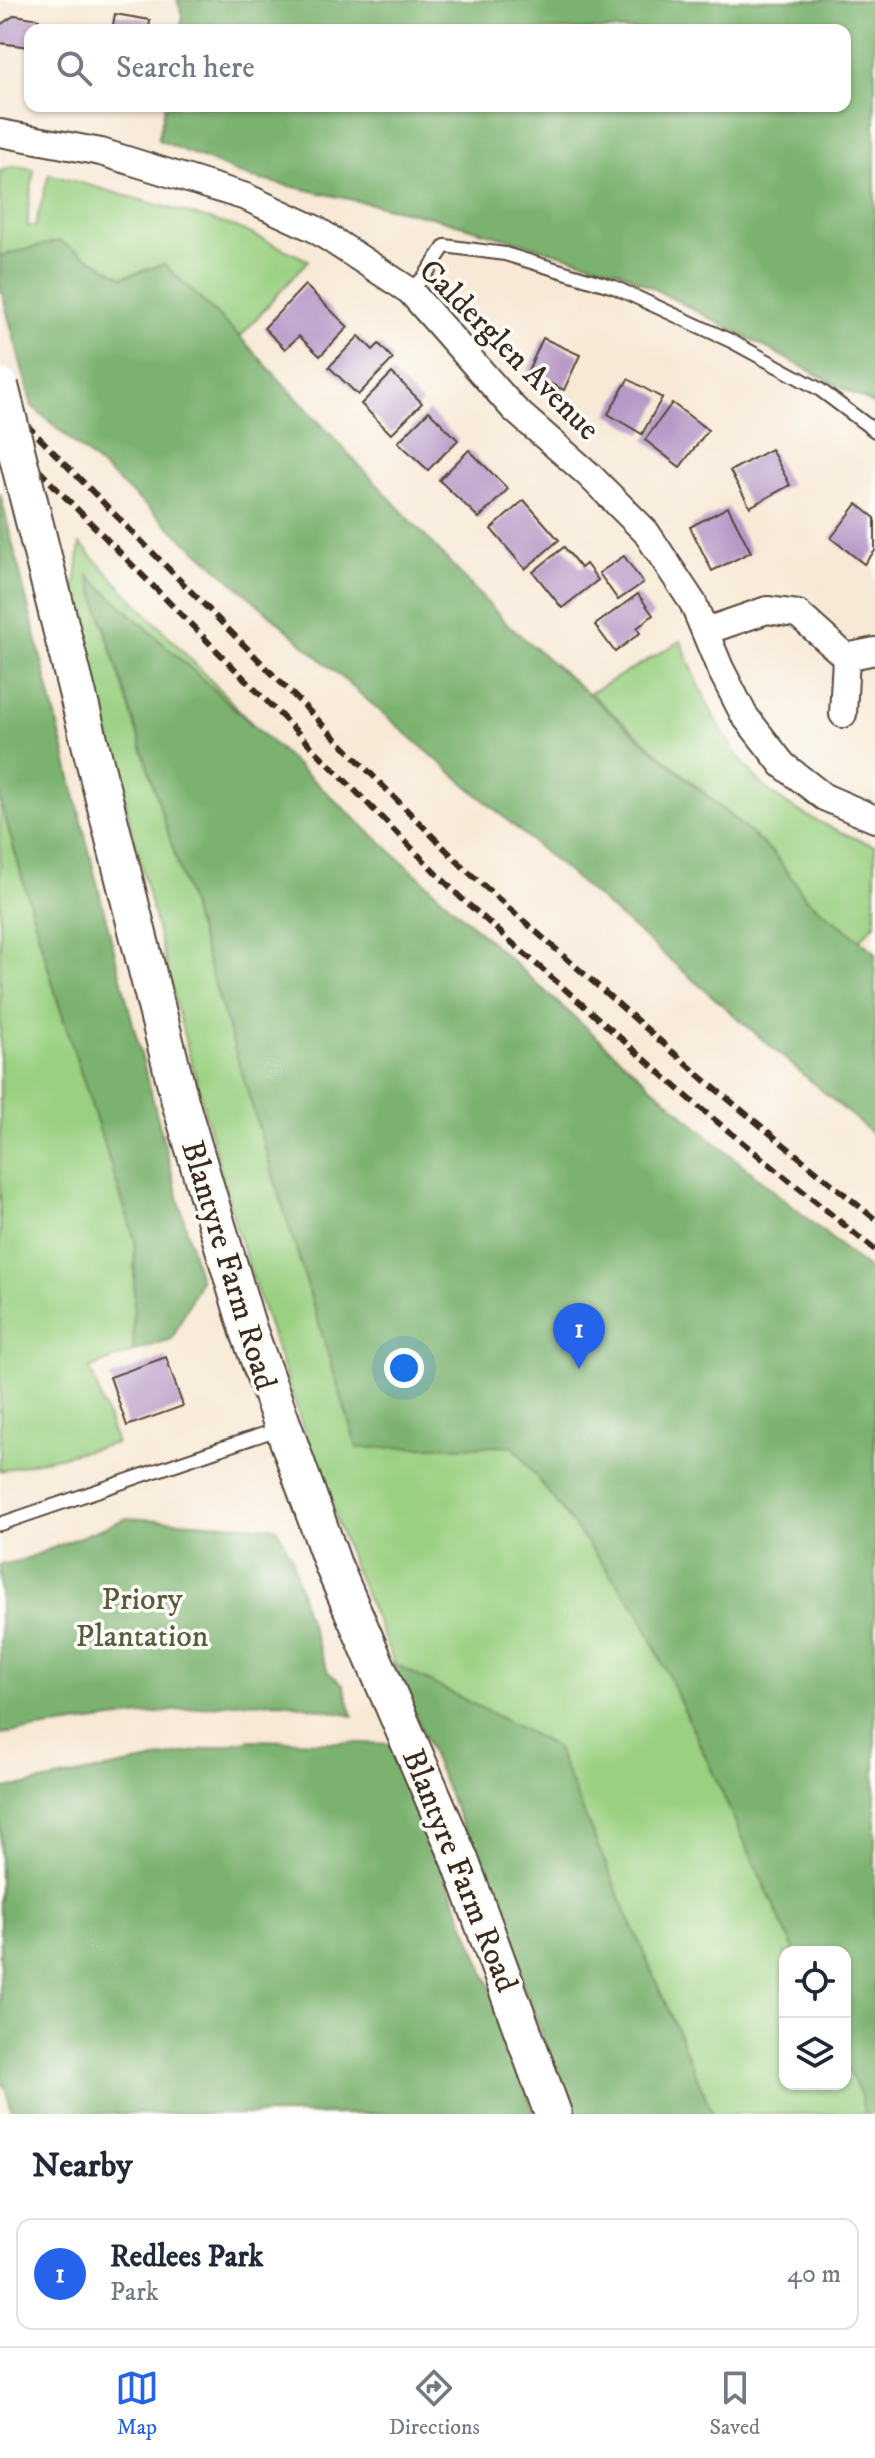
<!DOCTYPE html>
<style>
body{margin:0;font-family:"IM FELL DW Pica",serif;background:#f2f2f3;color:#1f2937}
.controls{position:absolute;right:24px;bottom:24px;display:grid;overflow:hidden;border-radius:16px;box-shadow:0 2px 6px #0004}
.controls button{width:72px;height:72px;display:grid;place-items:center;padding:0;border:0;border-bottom:2px solid #e0e1e3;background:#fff;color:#1f2937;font:40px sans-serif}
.you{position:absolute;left:404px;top:1368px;width:28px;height:28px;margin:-20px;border:6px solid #fff;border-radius:50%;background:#1a73e8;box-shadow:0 0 0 12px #1a73e833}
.badge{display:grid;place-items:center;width:52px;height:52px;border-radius:50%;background:#2563eb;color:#fff;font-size:26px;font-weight:700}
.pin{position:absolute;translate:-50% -66px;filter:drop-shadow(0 2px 4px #0008)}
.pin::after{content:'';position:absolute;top:42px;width:28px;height:24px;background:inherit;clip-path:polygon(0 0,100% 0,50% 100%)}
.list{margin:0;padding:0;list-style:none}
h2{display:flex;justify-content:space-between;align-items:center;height:104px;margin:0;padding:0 32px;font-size:34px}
h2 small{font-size:26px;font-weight:400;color:#747a83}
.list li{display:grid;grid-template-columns:52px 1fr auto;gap:24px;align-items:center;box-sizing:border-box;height:112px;margin:0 16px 16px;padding:0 16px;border:2px solid #e0e1e3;border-radius:16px}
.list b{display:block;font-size:30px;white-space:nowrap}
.list p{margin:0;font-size:26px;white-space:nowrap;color:#747a83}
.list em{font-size:26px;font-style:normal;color:#747a83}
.icon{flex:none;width:44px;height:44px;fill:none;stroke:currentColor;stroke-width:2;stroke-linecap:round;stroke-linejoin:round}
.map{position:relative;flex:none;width:875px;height:2114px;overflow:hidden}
.search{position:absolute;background:#fff;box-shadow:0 2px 6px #0004;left:24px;right:24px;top:24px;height:88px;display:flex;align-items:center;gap:20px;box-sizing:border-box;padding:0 28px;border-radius:16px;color:#747a83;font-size:30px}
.sheet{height:232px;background:#fff}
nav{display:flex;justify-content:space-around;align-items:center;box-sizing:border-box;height:112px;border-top:2px solid #e0e1e3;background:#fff;font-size:22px;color:#747a83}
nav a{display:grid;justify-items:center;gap:4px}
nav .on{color:#2563eb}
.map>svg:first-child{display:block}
.green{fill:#9ad081;stroke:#6a7d50;stroke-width:2;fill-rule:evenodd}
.forest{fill:#7bb26f;stroke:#5b6e46;stroke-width:2}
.building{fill:#b79ac7}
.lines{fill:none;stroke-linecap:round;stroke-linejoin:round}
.service-casing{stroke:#57473a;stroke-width:16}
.minor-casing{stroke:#57473a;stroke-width:30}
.secondary-casing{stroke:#57473a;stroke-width:40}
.service{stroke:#fff;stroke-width:12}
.minor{stroke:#fff;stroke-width:26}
.secondary{stroke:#fff;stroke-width:36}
.rail{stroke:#3b2a1e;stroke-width:6;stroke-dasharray:12 6;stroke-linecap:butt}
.secondary-bridge-casing{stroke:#57473a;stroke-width:40;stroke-linecap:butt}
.secondary-bridge{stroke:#fff;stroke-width:36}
.labels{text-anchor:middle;stroke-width:7;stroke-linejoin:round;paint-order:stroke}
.street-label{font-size:32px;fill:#3b2a1e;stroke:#fdfcf7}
.park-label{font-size:32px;fill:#585c3c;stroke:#fdfcf7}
</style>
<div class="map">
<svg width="875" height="2114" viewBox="0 0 875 2114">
<rect width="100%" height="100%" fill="#fdfcf7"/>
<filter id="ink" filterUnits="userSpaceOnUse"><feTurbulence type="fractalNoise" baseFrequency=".0125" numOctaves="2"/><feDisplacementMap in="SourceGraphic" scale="16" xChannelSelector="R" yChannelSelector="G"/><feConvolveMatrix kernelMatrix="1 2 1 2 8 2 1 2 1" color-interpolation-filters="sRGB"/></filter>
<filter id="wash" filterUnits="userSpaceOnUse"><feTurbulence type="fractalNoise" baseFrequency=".006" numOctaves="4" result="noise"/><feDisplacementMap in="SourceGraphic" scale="32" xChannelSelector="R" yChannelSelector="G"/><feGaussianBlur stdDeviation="1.8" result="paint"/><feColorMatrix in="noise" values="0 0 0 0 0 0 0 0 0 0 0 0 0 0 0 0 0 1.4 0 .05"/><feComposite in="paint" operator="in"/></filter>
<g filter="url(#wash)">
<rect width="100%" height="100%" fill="#f8e9d6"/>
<path class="green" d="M15 166 34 169 28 210V226L35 227 49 174 236 227 308 260 240 337 164 265 123 277 59 241 0 256V171Z
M80 544 501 983 875 1288V2114H571L476 1858 353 1565 310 1449 237 1231 178 1013 74 597ZM785 1952H845V2084H785Z
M681 641C701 692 722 744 762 784 789 811 839 832 875 846V924L860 940 807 899 774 854 590 693Z
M0 800 59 1005 135 1240 133 1352 90 1368 116 1443 0 1471Z"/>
<path class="forest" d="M177 0H875V405L620 271 435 218 248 177 158 140 165 106H845V30H180L183 16Z
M59 241 123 277 164 264 240 337 505 622 774 854 807 899 875 952V1136L365 698 32 406 0 285V256Z
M0 493 113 947 200 1281 172 1339 133 1352 135 1240 59 1005 0 800Z
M89 576 538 985 709 1137 875 1275V2114H864L861 2096 845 2062V1952H795L639 1612 513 1446 357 1448Z
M127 1518 276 1527 292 1557 305 1611 328 1672 343 1684 353 1716 285 1702 233 1703 0 1734V1565L25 1559Z
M393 1663 555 1746 713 2114H571L476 1858Z
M252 1740 394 1744 492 1992 534 2114H13L0 2072V1790Z"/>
<g id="blocks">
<path class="building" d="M115 14 150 20 149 30H112Z
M15 15 39 19 37 30H30V47L0 43V25Z
M305 285 348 327 320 356 299 336 285 349 264 328Z
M359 336 373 350 379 344 393 359 358 395 329 367Z
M543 338 580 355 564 390 527 373Z
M392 373 422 403 391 434 361 404Z
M628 379 662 398 642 434 608 414Z
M672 403 708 430 680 467 645 440Z
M429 411 458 440 428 470 398 442Z
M771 449 790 485 750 507 730 471Z
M469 450 508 489 479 518 439 480Z
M524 500 559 540 525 569 491 529Z
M857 504 875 518V551L864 564 831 538Z
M728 507 751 552 712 571 690 527Z
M564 547 581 568 586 564 598 580 562 608 533 572Z
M624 556 643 583 618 600 599 573Z
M638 594 653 615 637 628 640 633 615 652 595 625Z
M166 1357 183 1406 127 1426 110 1377Z"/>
</g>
</g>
<g filter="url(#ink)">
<use href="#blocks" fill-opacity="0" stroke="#57473a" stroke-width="2"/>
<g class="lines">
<defs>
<path id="service" d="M410 291 424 277 445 246 505 254 614 287 731 341 819 389 875 431
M0 1524 281 1428"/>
<path id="minor" d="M0 133 101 152 246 197 315 229 410 291 514 409 588 474 646 532 693 603 720 668 744 715 783 765 824 797 875 819
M706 631 767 610 798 614 846 657 843 714
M846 657 875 651"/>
<path id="secondary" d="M61 628 181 1105 248 1329 333 1565 460 1860 553 2114"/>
</defs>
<use href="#service" class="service-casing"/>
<use href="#minor" class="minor-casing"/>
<use href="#secondary" class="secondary-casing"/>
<use href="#service" class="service"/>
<use href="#minor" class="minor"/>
<use href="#secondary" class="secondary"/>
<path class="rail" d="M0 398 467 871 707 1082 875 1219
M0 431 460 897 699 1107 875 1250"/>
<defs>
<path id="secondary-bridge" d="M0 386 61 628"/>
</defs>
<use href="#secondary-bridge" class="secondary-bridge-casing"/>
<use href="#secondary-bridge" class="secondary-bridge"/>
</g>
</g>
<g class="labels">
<g class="street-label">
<text transform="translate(510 349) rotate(45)" y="11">Calderglen Avenue</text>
<text transform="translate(230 1265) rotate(73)" y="11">Blantyre Farm Road</text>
<text transform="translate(461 1870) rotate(68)" y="11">Blantyre Farm Road</text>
</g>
<g class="park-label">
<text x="142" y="1609">Priory<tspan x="142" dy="37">Plantation</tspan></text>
</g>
</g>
</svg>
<div class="controls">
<button><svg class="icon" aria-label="locate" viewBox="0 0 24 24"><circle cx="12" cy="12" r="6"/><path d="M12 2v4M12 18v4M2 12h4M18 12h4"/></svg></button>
<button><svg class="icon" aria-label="layers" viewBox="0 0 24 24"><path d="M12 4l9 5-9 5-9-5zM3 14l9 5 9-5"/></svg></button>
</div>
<div class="you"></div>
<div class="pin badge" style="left:579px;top:1369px">1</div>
<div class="search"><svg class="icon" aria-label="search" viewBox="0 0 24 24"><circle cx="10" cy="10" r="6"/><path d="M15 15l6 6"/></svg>Search here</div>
</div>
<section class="sheet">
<h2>Nearby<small></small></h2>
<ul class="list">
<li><span class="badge">1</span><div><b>Redlees Park</b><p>Park</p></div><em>40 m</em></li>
</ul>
</section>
<nav>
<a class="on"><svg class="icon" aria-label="map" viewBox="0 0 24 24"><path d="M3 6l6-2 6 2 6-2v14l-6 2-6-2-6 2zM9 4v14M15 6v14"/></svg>Map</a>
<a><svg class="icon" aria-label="directions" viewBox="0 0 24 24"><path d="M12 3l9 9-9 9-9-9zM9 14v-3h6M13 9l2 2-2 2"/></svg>Directions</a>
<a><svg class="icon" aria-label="saved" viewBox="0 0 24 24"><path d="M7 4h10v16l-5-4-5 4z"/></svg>Saved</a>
</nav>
